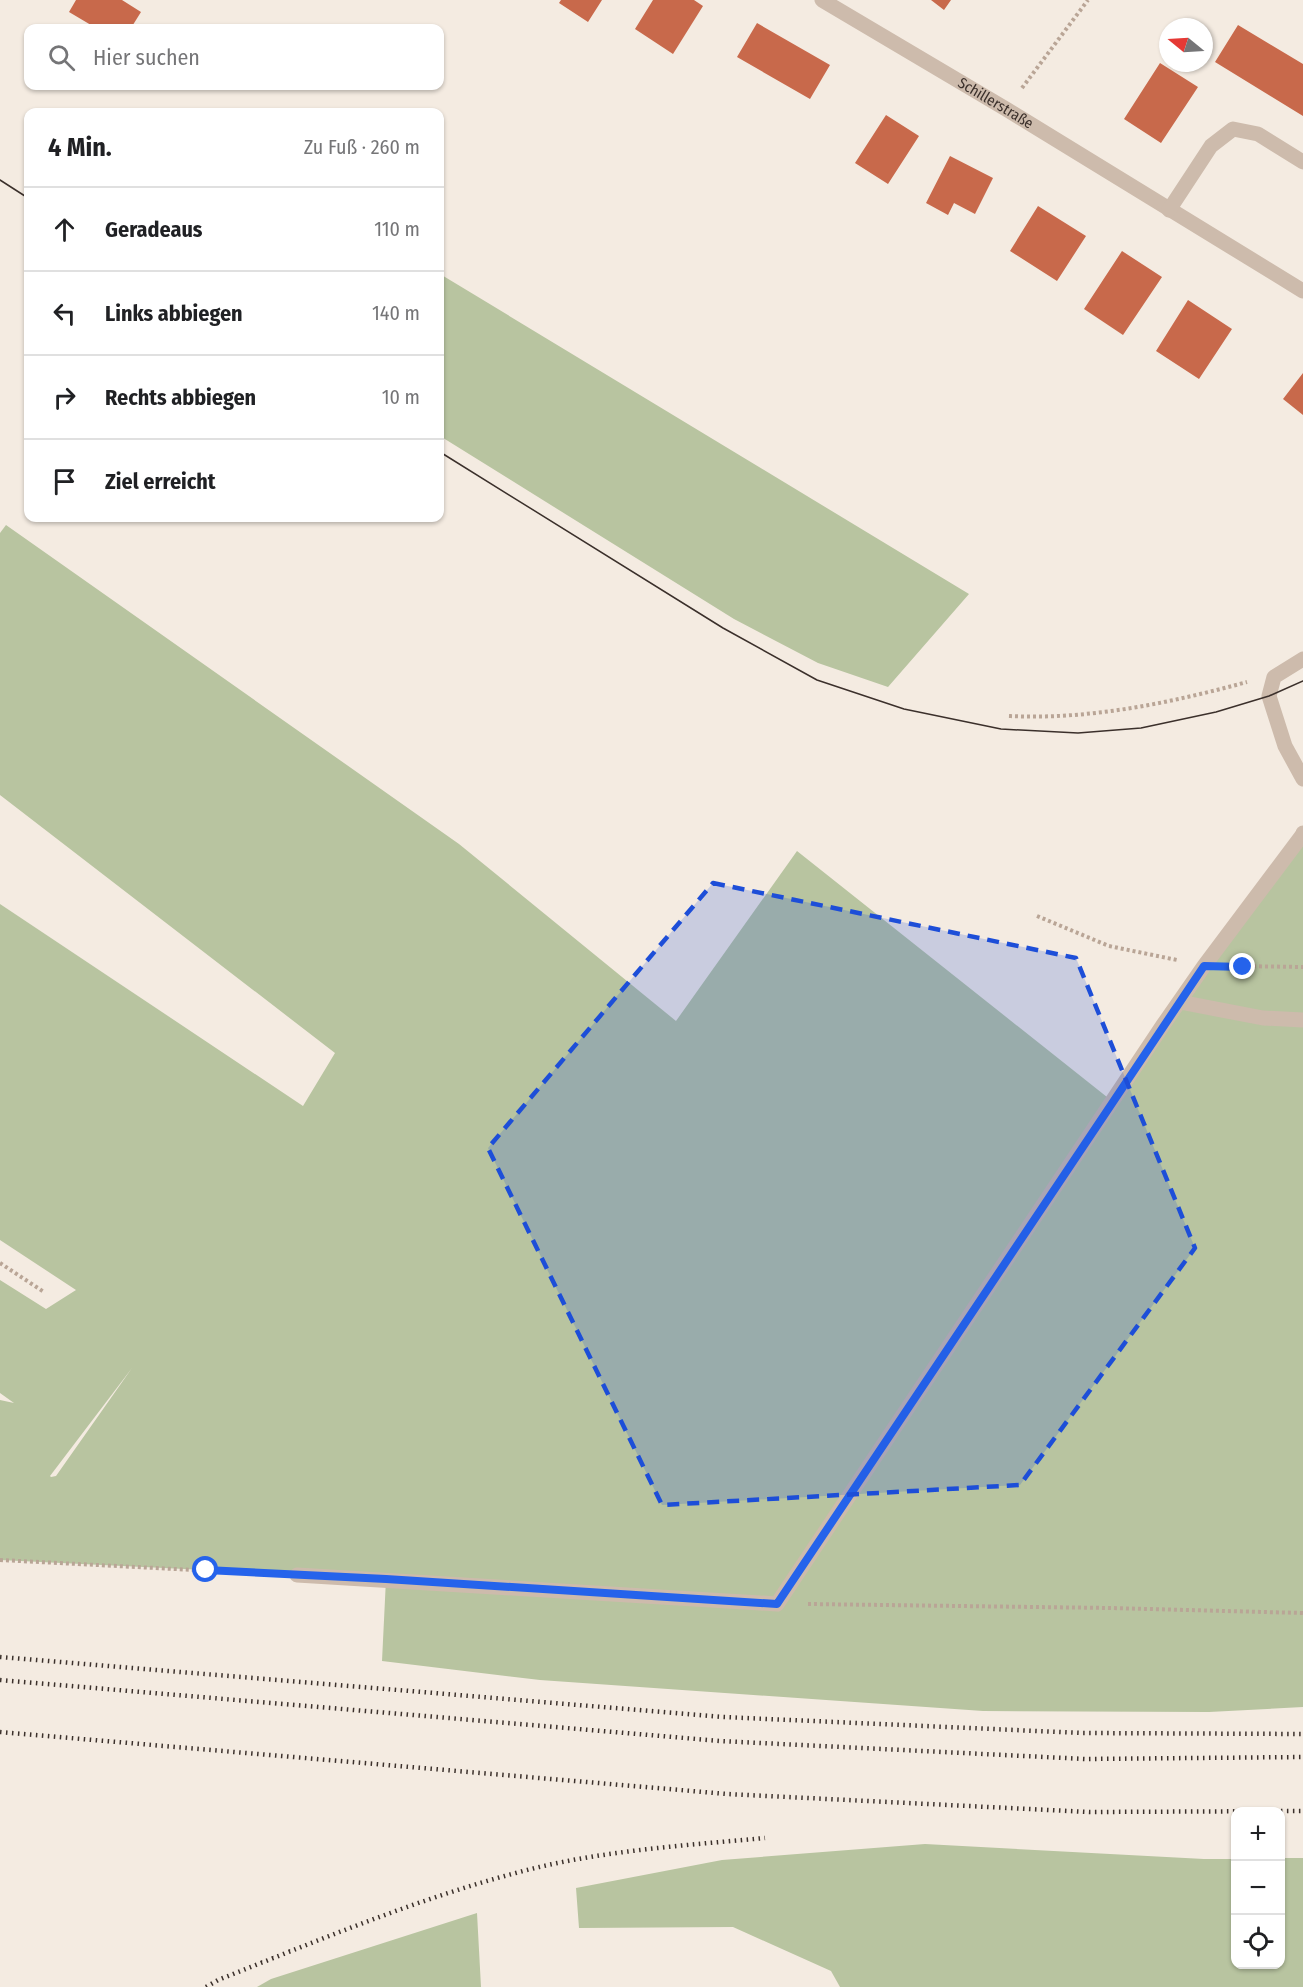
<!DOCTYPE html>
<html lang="de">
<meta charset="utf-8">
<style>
body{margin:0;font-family:"Fira Sans Condensed",sans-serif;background:#f2f2f2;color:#202124}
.controls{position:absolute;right:18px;bottom:18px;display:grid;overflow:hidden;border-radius:12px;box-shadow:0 2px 4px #0004}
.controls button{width:54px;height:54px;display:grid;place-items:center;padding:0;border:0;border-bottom:2px solid #e0e0e0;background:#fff;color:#202124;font:30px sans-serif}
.compass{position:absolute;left:1159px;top:18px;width:54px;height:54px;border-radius:50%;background:#fff;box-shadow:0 2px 4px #0004;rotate:288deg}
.stop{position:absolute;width:18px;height:18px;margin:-14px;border:4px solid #2563eb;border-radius:50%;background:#fff}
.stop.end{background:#2563eb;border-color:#fff;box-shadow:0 2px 6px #0008}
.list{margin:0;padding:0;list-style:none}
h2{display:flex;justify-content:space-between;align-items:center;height:78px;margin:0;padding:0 24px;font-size:26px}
h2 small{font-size:20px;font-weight:400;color:#757577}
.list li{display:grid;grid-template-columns:39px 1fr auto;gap:18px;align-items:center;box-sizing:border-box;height:84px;padding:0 24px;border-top:2px solid #e0e0e0}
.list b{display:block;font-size:22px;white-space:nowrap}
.list em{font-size:20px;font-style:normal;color:#757577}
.icon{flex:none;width:33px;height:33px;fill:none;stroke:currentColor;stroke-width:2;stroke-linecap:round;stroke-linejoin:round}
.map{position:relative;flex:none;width:1303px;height:1987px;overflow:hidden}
.search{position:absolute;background:#fff;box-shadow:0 2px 4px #0004;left:24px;top:24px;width:420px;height:66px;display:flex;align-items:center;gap:15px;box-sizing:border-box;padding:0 21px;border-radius:12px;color:#757577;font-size:22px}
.panel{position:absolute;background:#fff;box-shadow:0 2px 4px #0004;left:24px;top:108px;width:420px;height:414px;border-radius:12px}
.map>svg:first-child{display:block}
.green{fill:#b8c4a0;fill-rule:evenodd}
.building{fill:#c8694b}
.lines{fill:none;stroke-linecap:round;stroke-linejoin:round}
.path{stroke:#b9a596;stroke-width:4;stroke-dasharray:3 3;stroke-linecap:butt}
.lane{stroke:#cdbbac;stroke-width:15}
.street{stroke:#cdbbac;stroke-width:15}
.tram{stroke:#3b302b;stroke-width:1.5}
.rail{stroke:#3b302b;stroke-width:4.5;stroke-dasharray:1.5 4.5;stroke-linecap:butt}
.route{stroke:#2563eb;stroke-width:8}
.marked{fill:#1d4ed8;fill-opacity:0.2;stroke:#1d4ed8;stroke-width:4.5;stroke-dasharray:12 8;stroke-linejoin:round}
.labels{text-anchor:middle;stroke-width:5;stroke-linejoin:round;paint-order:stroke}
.street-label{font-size:15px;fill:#3b302b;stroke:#fbf5ee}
</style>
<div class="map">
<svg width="1303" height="1987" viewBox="0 0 1303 1987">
<rect width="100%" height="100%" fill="#f4ebe1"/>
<path class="green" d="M440 274 969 594 888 687 818 663 734 619 440 436Z
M6 525 459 844 676 1021 797 851 1112 1101 1303 834V1707L1209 1712 983 1711 540 1680 382 1661 386 1579 0 1560V1400L14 1403 0 1393V1280L46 1309 76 1290 0 1240V904L303 1106 335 1053 0 795V533ZM132 1368 56 1476 51 1477 50 1476Z
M925 1844 1204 1859H1235L1236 1964H1280L1281 1858H1303V1987H840L831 1971 733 1927 579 1928 576 1888 722 1860Z
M477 1913 481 1987H257L271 1979Z"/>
<path class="building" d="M76 0H122L141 12 131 28H96L69 12Z
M561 0H602L588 22 559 3Z
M653 0H694L703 6 673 54 635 29Z
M931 0H951L944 10Z
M757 23 830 65 810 99 737 57Z
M1238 25 1303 64V116L1215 62Z
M1160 63 1198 87 1161 143 1124 119Z
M886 115 919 136 888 184 855 163Z
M950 156 993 178 975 214 954 203 948 215 926 203Z
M1038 206 1086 236 1057 281 1010 251Z
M1122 251 1162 277 1123 335 1084 309Z
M1188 300 1232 329 1199 379 1156 351Z
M1303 373V415L1283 399Z"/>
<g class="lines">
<path class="path" d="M1022 88 1088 0
M1009 716C1089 720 1170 703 1247 682
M1037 916 1109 946 1177 960
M1235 966 1303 967
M0 1263 44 1292
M0 1560 272 1574
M808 1604 1110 1608 1303 1613"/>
<path class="lane" d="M1180 1002 1263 1018 1303 1020
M297 1575 777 1604 1163 1025 1204 966 1303 834"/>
<g class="street">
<path id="s1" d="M822 0 1006 109 1303 291"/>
<path d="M1169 210 1211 146 1233 129 1258 134 1303 162"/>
<path d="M1303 659 1274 677 1269 696 1285 746 1303 779"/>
<path d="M1303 834V833"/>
</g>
<path class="tram" d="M0 180 28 198
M440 452 723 628 817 680 904 709 1001 729 1078 733 1141 728 1216 712 1269 696 1303 681"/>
<path class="rail" d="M0 1657 723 1717 1082 1733 1303 1734
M0 1680 720 1741 1085 1759 1303 1757
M0 1732 727 1794 1089 1812 1303 1811
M206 1987 218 1980C322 1939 426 1895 535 1868 610 1850 689 1845 765 1838"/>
</g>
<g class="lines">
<path class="route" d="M206 1570 386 1579 777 1604 1204 966 1243 967"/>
</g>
<path class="marked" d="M713 883 1076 958 1195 1248 1020 1485 662 1505 488 1148Z"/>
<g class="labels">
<g class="street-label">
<text dy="5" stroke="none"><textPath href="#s1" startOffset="202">Schillerstraße</textPath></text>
</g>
</g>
</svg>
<div class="controls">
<button>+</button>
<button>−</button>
<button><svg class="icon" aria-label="locate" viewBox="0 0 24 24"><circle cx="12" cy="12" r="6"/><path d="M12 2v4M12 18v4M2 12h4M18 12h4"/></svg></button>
</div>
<svg class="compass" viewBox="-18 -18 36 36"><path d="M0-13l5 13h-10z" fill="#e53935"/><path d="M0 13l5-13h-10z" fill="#757577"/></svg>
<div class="stop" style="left:206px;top:1570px"></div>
<div class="stop end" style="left:1243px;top:967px"></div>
<div class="search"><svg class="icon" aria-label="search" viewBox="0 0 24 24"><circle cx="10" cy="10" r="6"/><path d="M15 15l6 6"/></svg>Hier suchen</div>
<section class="panel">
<h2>4 Min.<small>Zu Fuß · 260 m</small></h2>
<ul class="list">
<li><svg class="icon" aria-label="ahead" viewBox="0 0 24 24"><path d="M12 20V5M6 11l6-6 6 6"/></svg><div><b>Geradeaus</b></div><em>110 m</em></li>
<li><svg class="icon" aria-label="left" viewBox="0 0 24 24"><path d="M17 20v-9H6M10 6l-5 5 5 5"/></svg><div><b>Links abbiegen</b></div><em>140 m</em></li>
<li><svg class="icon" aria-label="right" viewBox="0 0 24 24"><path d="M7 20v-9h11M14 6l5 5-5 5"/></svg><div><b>Rechts abbiegen</b></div><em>10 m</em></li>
<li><svg class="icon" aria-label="arrive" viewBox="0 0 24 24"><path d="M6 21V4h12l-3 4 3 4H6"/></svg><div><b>Ziel erreicht</b></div></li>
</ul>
</section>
</div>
